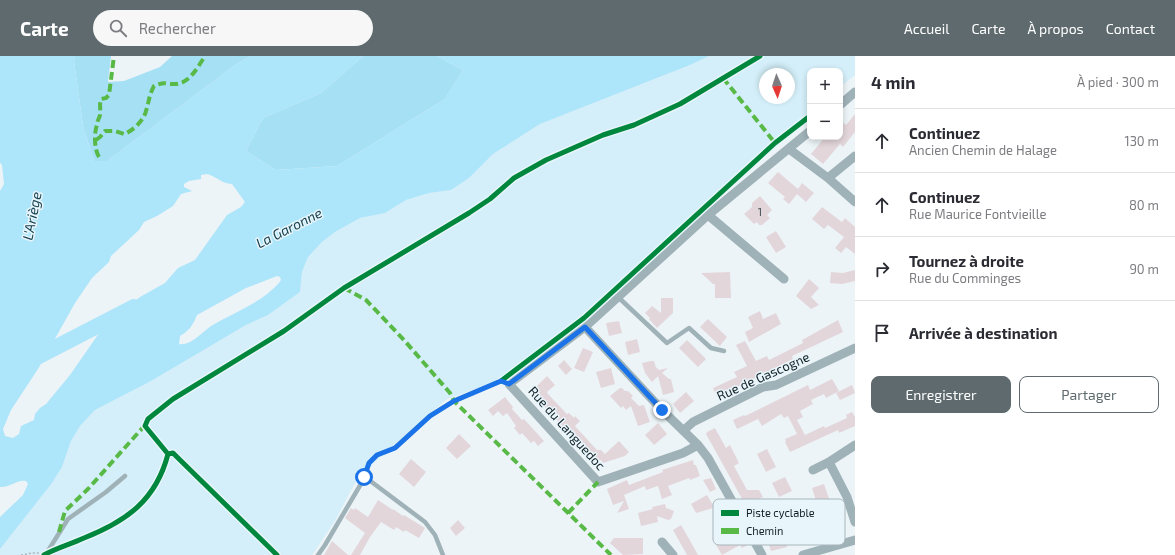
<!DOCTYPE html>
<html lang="fr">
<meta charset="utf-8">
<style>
body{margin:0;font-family:"Exo 2",sans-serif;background:#f7f7f7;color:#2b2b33}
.controls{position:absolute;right:12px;top:12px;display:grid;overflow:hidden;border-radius:8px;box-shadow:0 2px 6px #0003}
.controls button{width:36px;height:36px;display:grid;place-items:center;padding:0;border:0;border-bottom:1px solid #e1e1e2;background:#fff;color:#2b2b33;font:20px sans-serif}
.compass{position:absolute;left:759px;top:12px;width:36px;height:36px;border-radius:50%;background:#fff;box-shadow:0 2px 6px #0003;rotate:177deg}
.stop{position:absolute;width:12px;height:12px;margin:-9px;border:3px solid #1a73e8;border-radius:50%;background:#fff}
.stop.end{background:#1a73e8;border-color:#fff;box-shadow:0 1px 4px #0008}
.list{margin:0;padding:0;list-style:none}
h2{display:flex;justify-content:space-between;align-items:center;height:52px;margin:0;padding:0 16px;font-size:17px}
h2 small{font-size:13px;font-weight:400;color:#7c7c81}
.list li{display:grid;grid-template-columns:26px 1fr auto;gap:12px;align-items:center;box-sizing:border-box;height:64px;padding:0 16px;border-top:1px solid #e1e1e2}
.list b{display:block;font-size:15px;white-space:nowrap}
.list p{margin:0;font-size:13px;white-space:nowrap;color:#7c7c81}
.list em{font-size:13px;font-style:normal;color:#7c7c81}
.actions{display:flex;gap:8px;padding:12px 16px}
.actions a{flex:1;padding:9px 0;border:1px solid #5e6a6e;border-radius:8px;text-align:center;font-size:14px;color:#5e6a6e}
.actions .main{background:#5e6a6e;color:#fff}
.icon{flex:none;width:22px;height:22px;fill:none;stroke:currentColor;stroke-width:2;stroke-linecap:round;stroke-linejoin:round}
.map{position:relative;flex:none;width:855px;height:499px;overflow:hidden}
header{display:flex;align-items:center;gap:24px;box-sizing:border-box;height:56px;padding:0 20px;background:#5e6a6e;color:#fff}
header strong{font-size:19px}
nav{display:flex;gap:22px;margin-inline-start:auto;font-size:14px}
.search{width:280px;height:36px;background:#f7f7f7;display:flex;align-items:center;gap:10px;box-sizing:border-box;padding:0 14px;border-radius:22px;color:#7c7c81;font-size:15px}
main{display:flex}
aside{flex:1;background:#fff}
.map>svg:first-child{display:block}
.green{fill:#d4eff9;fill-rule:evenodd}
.forest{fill:#a6e0f5}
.water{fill:#ade5fa;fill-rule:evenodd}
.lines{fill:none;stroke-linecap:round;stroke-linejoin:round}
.river{stroke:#ade5fa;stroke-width:16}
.building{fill:#e3d6db}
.path{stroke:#acb8bd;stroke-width:1.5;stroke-dasharray:2 2;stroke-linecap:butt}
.lane{stroke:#9fb2b8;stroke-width:4.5}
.street{stroke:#9fb2b8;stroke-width:9}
.quiet{stroke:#58b947;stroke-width:4;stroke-dasharray:8 4;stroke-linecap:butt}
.cycleway-casing{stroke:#e8f6fc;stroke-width:8}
.cycleway{stroke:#00873e;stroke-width:5}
.route{stroke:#1a73e8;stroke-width:5}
.labels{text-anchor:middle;stroke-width:3;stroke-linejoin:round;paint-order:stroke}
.number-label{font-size:11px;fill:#464e52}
.street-label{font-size:13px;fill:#122025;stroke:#e8f6fc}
.water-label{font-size:14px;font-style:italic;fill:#164251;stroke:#e8f6fc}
.key{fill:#e8f6fc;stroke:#a8b6bc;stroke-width:1}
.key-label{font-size:11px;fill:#122025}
</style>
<header>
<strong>Carte</strong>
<div class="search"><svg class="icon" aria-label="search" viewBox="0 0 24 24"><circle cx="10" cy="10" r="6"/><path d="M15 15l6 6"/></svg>Rechercher</div>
<nav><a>Accueil</a><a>Carte</a><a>À propos</a><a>Contact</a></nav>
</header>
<main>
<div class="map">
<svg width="855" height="499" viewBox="0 0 855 499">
<rect width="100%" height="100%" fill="#ecf4f7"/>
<path class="green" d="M709 0H855V19L840 31V15H810V56L775 85 693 158 590 255 502 322 487 329 447 343 375 406 358 423 350 436 335 465 312 499H0V493L52 427 62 411 71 385 80 370 95 354 151 325 246 269 268 259 300 236 302 216 308 201 322 186 335 176 360 162 385 157 406 144 429 137 451 134 469 122 493 98 540 68 690 9ZM765 18H789V42H765Z"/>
<path class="forest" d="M75 0H111L108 26 124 25 160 11 172 0H251L238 7 107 105H94L83 70 74 5Z
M363 0H437L463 14 445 43 337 110 276 114 246 95 263 62 321 37Z"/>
<path class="water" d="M0 0H75L74 5 83 70 94 105H107L238 7 251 0H363L321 37 263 62 246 95 276 114 337 110 445 43 463 14 437 0H709L690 9 540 68 493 98 469 122 451 134 429 137 406 144 385 157 360 162 335 176 322 186 308 201 302 216 300 236 268 259 246 269 151 325 95 354 80 370 71 385 62 411 52 427 0 493V461L23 439 28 428 26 425C17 423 10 432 0 431V135L4 128 2 109 0 107ZM207 118C218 121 220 127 232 128L245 146 241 151 227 159 195 204 178 212 165 227 140 241 104 270 70 319 46 348 40 352 35 358 34 364 21 370 19 378 13 382 5 380 3 373 11 354 38 313 75 247 92 222 109 206 111 200 139 174 144 166 157 160 173 150 181 138 192 135 184 131V128L189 125 201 123V119ZM277 220 280 221 281 224 279 227C260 248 234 256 211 270 202 276 191 290 179 288L180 280C189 275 193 269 197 259L246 232Z"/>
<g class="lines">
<path class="river" d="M0 327 10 315 134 251"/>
</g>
<path class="building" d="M855 58V76L843 91 840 88 823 108 811 98 825 81H840V64L846 69Z
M778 116 798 133 802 127 814 137 806 146 797 138 789 148 783 143 785 141 768 127Z
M760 140 772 154 767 159 770 162 762 169H759L757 166 754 168 744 158 752 151V147Z
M822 151 842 166 845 162 855 171V198L846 191 841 197 835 192 844 181 828 169 824 173 812 163Z
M776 175 786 191 776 197 766 181Z
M855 214V225L842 228 830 227 831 216 843 217Z
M730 216 731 242H715V228H713L701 217Z
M809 223 819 232 811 241 819 249 811 253 796 240Z
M661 242H673V257L657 272 649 263 650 262 645 257 652 250 661 257Z
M760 255 763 263 776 257 781 268 749 286 745 276 753 272 748 261Z
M708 263 727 281 720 290 700 271Z
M838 264 843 276 792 300 793 303 717 341 713 332 737 321 734 316 747 310 736 289 745 285 756 305 767 300 769 304 803 287 802 284Z
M619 265 622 277 609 280 606 267Z
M637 283 640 296 628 299 625 286Z
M687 284 706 303 698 311 679 292Z
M583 292 593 296 584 316 574 312Z
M564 304 572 313 566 319 558 310Z
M651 305H654L657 315 656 311 659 314 668 312 662 317 669 323H671L674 336 663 339 658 320 652 326 645 317 642 307Z
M611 312 615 328 601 332 596 316Z
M547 320 555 329 547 336 548 338 567 358 569 357 574 362 575 360 580 365 575 370 597 394H601L605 398 619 385 629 396 625 400 603 407 601 404 596 405 582 389 581 390 531 336Z
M832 323 839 335 826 342 824 338 811 344 813 348 800 355 803 361 797 364 805 379 824 370 825 372 847 362 846 359 852 356 855 361V370L839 377 838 374 790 396 785 386 786 385 785 383 797 378 788 360 784 362 781 358 762 370 758 363 737 373 733 364 744 359 745 360 808 329 810 334Z
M852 329 855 337 840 344 836 337Z
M620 332H622L625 335H628L633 340 631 342 639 350 644 349 650 366 638 370 631 350 626 354 623 350 621 352 610 340Z
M686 336 694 345 680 357 673 348Z
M505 341 513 351 512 353 522 364 524 363 544 385 538 390 534 385 531 387 522 377 520 379 514 372 516 370 507 357 503 360 498 355 493 360 488 354Z
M658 367 667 378 654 389 645 379Z
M715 372 726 392 730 389 739 407 734 410 747 434H759L763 441 758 443 770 465 760 471 748 449 746 450 706 378 707 376Z
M459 378 471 390 457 403 446 392Z
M767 393 776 411 766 416 757 398Z
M411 403 426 416 414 431 399 418Z
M693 404 694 409H696L700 420 690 424 689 422 668 430 672 439 662 443 658 430 646 434 645 430 624 439 629 453 617 457 624 445 613 449 607 433 627 424 629 429 663 416 662 414Z
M785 421 792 435 779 441 772 427Z
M711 422 716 433 710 436 703 424Z
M824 428 840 474 800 486 796 474 821 466 820 461H821L812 432Z
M707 439 714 451 710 453 696 457 691 448Z
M378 444 393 454V453L403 460 404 459 425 472 419 482 405 474 404 476 396 471 394 474 381 466 370 481 360 499H351L365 477 345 462 351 452 354 454 355 452 368 461Z
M665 448 666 452 674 455 671 463 668 464 657 460 658 466 641 470 638 457 653 453 652 451Z
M458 464 465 472 456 480 450 472Z
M681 469 688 481 698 499H687L673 474Z
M722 476 729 488 744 480 749 488 742 492 740 489 722 499 712 482Z
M785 481 787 491 771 495 768 486Z
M614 482H643V498L623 499 610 487Z
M332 485 348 499H324Z"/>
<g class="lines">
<path class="path" d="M21 499 32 497H40"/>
<path class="lane" d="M618 241 667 287 689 272 711 292 724 295
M365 421 425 466 435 479 443 499
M47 499 46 498 68 463 106 436 125 420
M318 499 325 489 365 421 369 407 377 399 395 392 430 360 454 345 501 325"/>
<path class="street" d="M840 49 855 36
M789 93 828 122 855 146
M828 122 855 100
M708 159 784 223
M585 271 662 354 698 389 708 402 762 499
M684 374 693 366 763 331 776 329 855 292
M698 389 683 397 598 426 509 328 585 271 708 159 810 75
M829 406 847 441 855 466
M813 414 829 406 855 389
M662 486 673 499
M803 499 855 484"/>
<path class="quiet" d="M723 22 775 87
M96 84 100 81 105 75H115L124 78C133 75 144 64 146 55 149 46 149 39 154 30 164 26 163 27 173 28 189 29 197 12 205 0
M99 101C94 93 94 77 97 69 97 65 99 63 100 59 101 54 99 49 101 43L106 42 109 39 114 0
M344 232 366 244 404 284 450 337 454 345 611 499
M568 457 598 426
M59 476 65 455 88 433 146 368"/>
<defs>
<path id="cycleway" d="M501 325 584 262 775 87 810 60
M168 398 145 370 148 363 173 343 284 275 344 232 469 157 490 143 514 122 546 104 603 79 634 69 680 48 760 0
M168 398 173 397 177 401 277 499
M44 499C56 492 71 488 84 482 127 465 156 444 168 398"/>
</defs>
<use href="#cycleway" class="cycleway-casing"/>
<use href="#cycleway" class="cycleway"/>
</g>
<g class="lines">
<path class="route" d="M364 421 369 407 377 399 395 392 430 360 454 345 501 325 509 328 585 271 662 354"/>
</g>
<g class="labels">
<g class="number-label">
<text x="760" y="160">1</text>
</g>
<g class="street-label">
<text transform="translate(763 320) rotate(-24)" y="5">Rue de Gascogne</text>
<text transform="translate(567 372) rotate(48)" y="5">Rue du Languedoc</text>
</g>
<g class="water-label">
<text transform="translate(32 160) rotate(-79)" y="5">L'Ariège</text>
<text transform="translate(289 172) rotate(-27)" y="5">La Garonne</text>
</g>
</g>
<rect x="713" y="443" width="132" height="46" rx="6" class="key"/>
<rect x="721" y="454" width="18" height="6" fill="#00873e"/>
<rect x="721" y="472" width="18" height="6" fill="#58b947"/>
<g class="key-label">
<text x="746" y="461">Piste cyclable</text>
<text x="746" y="479">Chemin</text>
</g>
</svg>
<div class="controls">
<button>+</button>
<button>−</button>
</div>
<svg class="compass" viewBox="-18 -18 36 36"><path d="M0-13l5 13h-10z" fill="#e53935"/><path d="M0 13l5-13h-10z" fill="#7c7c81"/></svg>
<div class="stop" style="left:364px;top:421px"></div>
<div class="stop end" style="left:662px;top:354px"></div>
</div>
<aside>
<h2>4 min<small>À pied · 300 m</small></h2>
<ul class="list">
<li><svg class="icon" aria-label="ahead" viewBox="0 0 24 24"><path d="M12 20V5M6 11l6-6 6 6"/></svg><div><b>Continuez</b><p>Ancien Chemin de Halage</p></div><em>130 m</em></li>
<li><svg class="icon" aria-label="ahead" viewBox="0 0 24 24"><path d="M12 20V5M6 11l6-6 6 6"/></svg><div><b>Continuez</b><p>Rue Maurice Fontvieille</p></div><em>80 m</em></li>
<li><svg class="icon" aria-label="right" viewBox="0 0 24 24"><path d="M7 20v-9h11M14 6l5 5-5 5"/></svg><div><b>Tournez à droite</b><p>Rue du Comminges</p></div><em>90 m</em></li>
<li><svg class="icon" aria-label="arrive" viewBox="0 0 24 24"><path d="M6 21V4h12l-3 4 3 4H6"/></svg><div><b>Arrivée à destination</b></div></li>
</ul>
<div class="actions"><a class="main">Enregistrer</a><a>Partager</a></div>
</aside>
</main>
